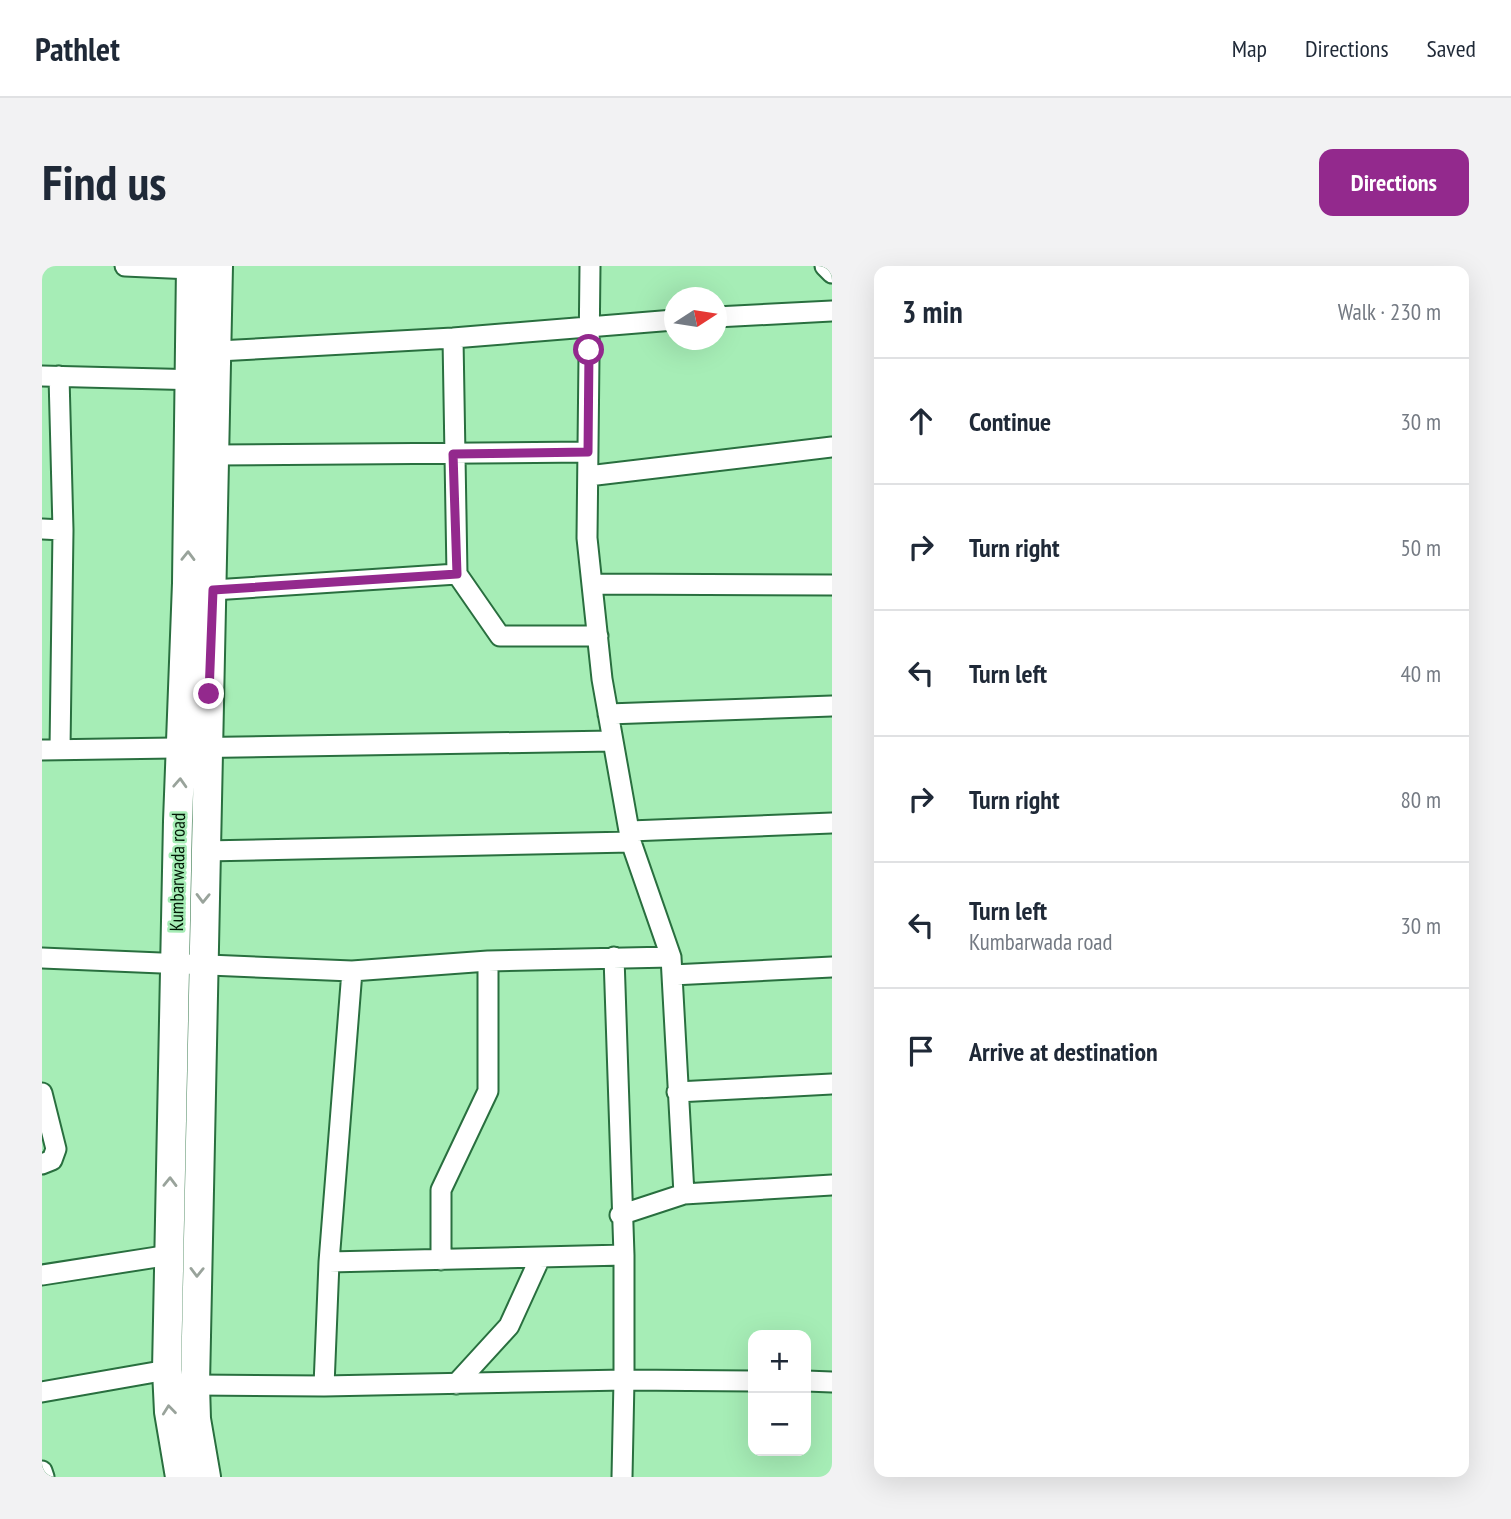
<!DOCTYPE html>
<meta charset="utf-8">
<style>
body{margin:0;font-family:"PT Sans Narrow",sans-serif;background:#f2f2f3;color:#1f2937}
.controls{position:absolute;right:21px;bottom:21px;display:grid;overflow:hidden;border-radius:14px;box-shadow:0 7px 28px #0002}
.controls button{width:63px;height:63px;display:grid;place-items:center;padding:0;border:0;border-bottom:2px solid #e0e1e3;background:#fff;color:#1f2937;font:35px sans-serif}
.compass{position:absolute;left:622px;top:21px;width:63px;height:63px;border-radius:50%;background:#fff;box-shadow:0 7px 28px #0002;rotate:78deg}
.stop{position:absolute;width:21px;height:21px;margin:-16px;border:5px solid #93298d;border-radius:50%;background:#fff}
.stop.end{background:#93298d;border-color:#fff;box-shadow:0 2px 7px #0008}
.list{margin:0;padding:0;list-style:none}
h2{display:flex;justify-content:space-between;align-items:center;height:91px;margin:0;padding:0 28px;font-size:30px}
h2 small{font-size:23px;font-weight:400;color:#747a83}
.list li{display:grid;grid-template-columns:46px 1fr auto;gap:21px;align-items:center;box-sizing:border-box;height:126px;padding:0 28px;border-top:2px solid #e0e1e3}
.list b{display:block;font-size:26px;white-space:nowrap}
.list p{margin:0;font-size:23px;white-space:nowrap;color:#747a83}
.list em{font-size:23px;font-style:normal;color:#747a83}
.icon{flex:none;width:38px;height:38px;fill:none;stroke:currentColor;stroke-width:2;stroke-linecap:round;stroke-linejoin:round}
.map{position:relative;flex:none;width:790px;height:1211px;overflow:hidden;border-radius:14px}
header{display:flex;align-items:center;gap:42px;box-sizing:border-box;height:98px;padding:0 35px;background:#fff;border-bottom:2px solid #e0e1e3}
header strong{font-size:33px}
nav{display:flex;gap:38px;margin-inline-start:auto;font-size:24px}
.intro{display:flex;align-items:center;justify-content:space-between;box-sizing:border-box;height:168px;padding:0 42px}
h1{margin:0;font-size:49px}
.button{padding:18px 32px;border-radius:14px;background:#93298d;color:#fff;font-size:24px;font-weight:700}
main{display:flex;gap:42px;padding:0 42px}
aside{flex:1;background:#fff;border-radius:14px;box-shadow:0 7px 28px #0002}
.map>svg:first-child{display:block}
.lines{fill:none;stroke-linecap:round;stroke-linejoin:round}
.street-casing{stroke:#296f3f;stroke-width:23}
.secondary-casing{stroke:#296f3f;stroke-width:32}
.street{stroke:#fff;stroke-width:19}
.secondary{stroke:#fff;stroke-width:28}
.oneway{stroke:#99a39b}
.route{stroke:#93298d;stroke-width:9}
.labels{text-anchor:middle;stroke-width:5;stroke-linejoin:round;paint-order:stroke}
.street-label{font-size:19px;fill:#001805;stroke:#a6edb6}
</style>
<header>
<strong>Pathlet</strong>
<nav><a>Map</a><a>Directions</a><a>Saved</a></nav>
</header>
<div class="intro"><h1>Find us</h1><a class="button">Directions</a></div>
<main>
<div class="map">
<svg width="790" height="1211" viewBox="0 0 790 1211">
<rect width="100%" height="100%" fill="#a6edb6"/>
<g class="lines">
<defs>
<path id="street" d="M83 0 149 3
M548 0 545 272 560 413 589 576 629 691 642 928
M783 0 790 7
M674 51 790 45
M411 72 415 308
M176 85 411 72 632 54
M0 110 160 114
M17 110 21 264 18 483
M173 189 546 186
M546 210 790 181
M0 263 21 264
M550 318 790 319
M171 324 415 308 458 370H556
M566 448 790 440
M0 484 571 475
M588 565 790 557
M162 585 589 576
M0 692 310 705 446 695 629 691
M630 709 790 701
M635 826 790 818
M0 827 14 883 10 894 0 898
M578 949 642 928 790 919
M399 994V924L446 825V695
M287 996 582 989
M0 1009 128 989
M764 1115 790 1116
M414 1118 467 1060 498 992
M153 1119 282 1120 582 1114V989L572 691
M282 1120 287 996 310 705
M0 1126 125 1104
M0 1205 2 1211
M580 1211 582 1114 711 1115"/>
<path id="secondary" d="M138 1211 127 1146 125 1104 136 555 145 317 149 0
M164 1211 154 1153 153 1119 176 0"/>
</defs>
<use href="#street" class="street-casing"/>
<use href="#secondary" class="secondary-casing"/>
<use href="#street" class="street"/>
<use href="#secondary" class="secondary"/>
</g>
<defs><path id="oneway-chevron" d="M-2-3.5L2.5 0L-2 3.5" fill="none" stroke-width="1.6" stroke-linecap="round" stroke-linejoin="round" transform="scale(1.75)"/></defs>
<g class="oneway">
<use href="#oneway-chevron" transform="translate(146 290) rotate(-89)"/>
<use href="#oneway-chevron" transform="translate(138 517) rotate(-87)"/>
<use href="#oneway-chevron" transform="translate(161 632) rotate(91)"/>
<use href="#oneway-chevron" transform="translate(128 916) rotate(-89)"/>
<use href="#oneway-chevron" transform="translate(155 1006) rotate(91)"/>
<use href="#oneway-chevron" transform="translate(127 1144) rotate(-96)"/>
</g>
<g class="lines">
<path class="route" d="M167 428 171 324 415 308 411 188 546 186 547 84"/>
</g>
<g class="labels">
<g class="street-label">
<text transform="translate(135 606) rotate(-89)" y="7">Kumbarwada road</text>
</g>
</g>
</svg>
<div class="controls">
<button>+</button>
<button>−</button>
</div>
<svg class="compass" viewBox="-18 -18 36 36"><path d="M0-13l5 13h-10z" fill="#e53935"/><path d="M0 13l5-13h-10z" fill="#747a83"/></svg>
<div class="stop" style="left:547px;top:84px"></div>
<div class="stop end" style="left:167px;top:428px"></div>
</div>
<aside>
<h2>3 min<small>Walk · 230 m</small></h2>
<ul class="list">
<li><svg class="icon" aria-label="ahead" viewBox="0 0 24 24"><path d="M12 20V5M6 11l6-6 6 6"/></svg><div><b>Continue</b></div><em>30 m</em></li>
<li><svg class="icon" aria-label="right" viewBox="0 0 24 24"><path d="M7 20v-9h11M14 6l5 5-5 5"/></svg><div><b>Turn right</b></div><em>50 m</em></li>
<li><svg class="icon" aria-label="left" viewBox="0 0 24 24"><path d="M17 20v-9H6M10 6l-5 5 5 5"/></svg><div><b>Turn left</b></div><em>40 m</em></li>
<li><svg class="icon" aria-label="right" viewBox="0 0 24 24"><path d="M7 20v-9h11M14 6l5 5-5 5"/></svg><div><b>Turn right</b></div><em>80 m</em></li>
<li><svg class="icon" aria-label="left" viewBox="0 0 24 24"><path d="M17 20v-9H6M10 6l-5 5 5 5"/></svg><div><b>Turn left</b><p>Kumbarwada road</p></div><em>30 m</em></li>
<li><svg class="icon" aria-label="arrive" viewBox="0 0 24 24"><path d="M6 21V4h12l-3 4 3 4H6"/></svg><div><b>Arrive at destination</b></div></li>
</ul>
</aside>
</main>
